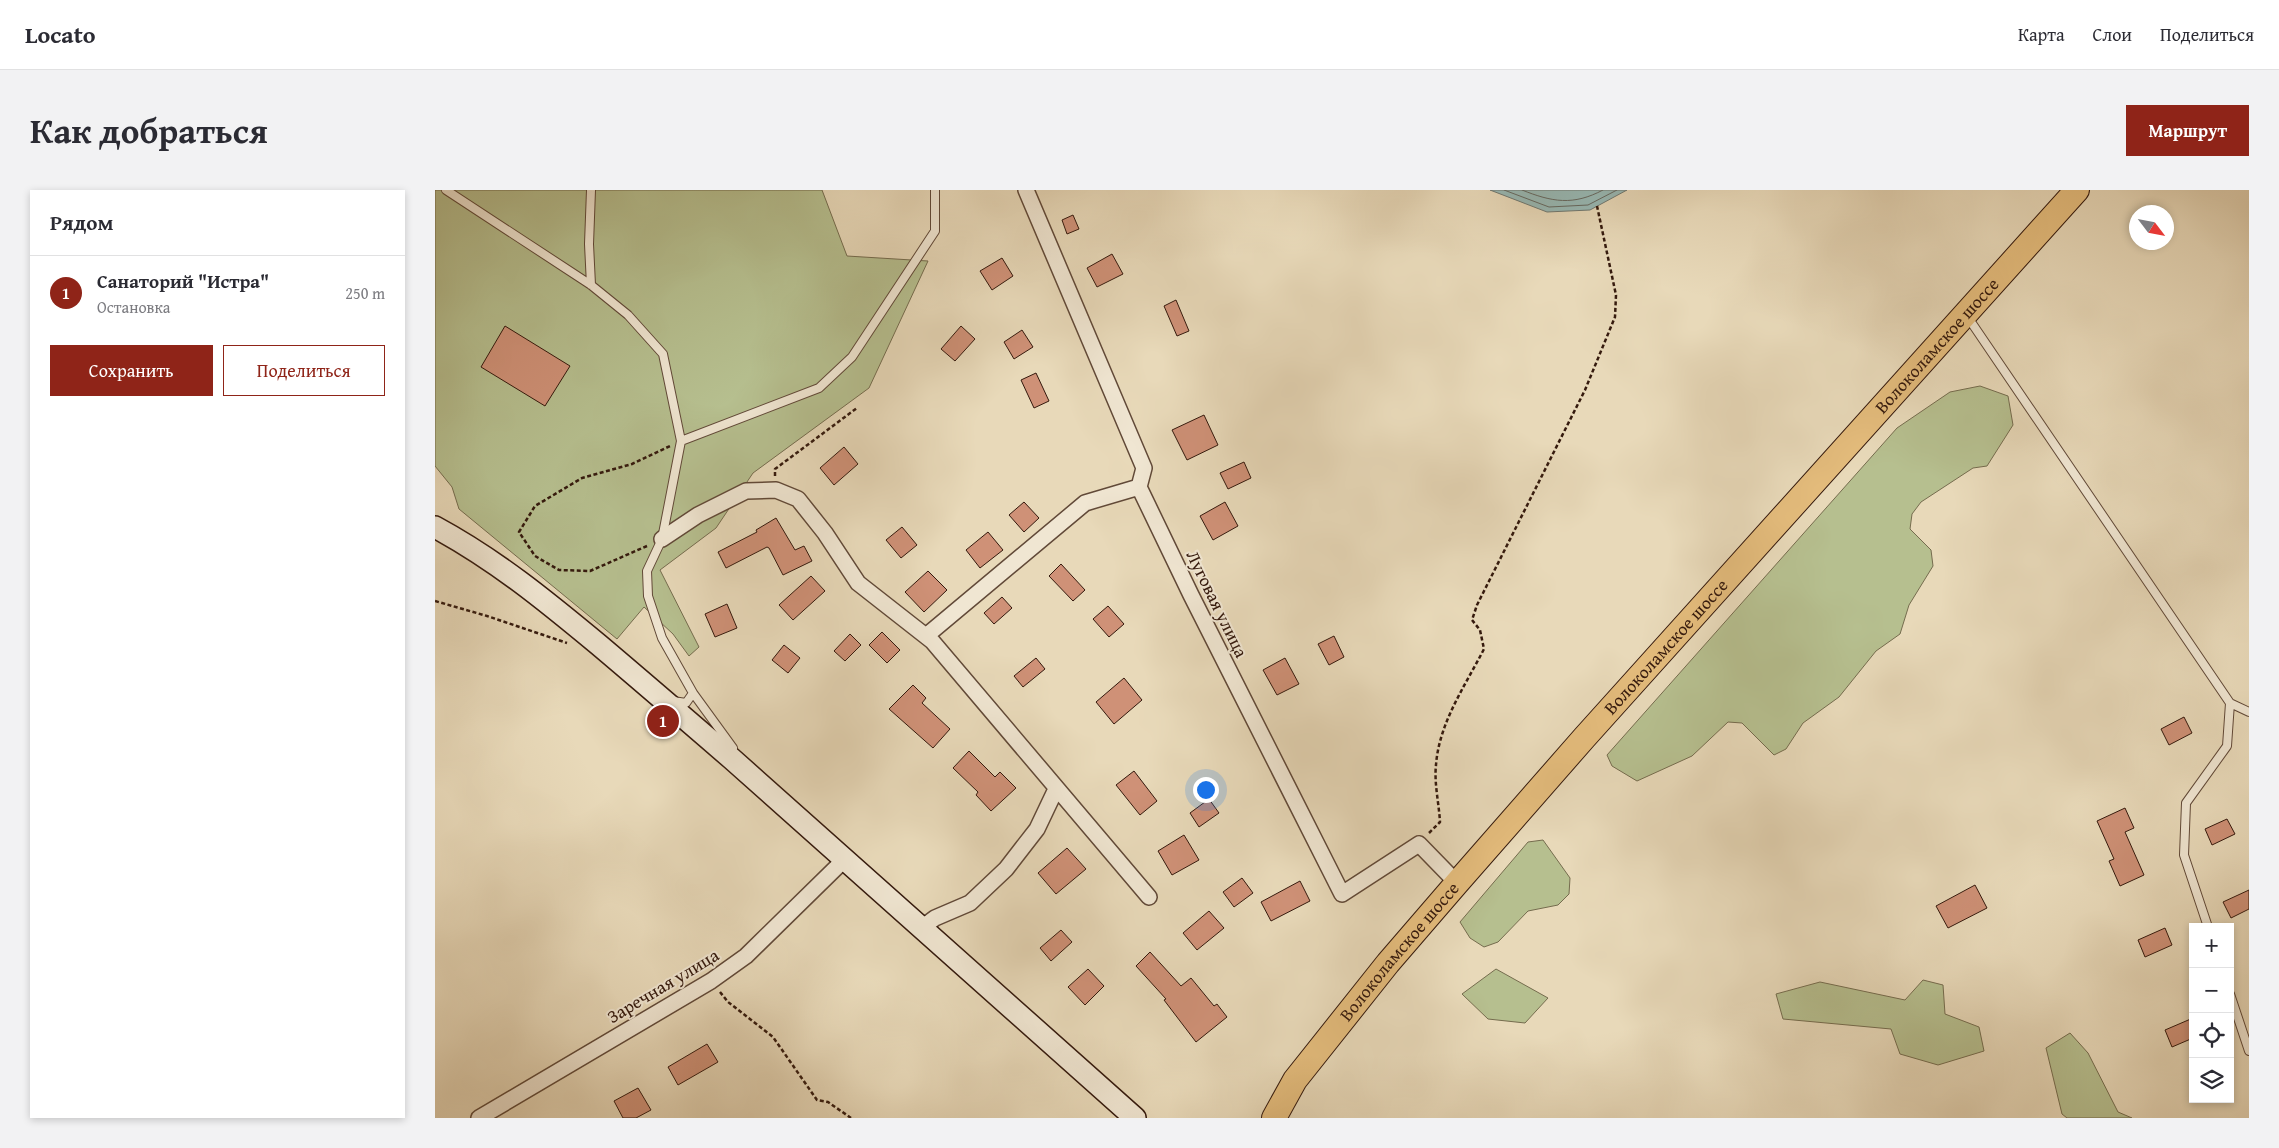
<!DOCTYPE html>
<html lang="ru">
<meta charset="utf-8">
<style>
body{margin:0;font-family:"Gentium Book Plus",serif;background:#f2f2f3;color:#2b2b33}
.controls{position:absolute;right:15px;bottom:15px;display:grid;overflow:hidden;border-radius:0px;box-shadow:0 2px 8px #0003}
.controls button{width:45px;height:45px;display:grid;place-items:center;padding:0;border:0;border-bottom:1px solid #e1e1e2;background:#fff;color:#2b2b33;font:25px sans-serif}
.compass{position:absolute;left:1694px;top:15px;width:45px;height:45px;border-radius:50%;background:#fff;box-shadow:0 2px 8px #0003;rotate:122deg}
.you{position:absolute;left:770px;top:599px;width:18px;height:18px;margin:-12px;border:4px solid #fff;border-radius:50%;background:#1a73e8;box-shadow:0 0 0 8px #1a73e833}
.badge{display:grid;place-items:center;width:32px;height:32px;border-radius:50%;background:#8f2418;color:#fff;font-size:16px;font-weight:700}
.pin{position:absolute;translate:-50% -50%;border:2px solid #fff;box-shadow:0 1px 5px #0006}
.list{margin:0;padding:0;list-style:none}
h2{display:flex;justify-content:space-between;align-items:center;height:65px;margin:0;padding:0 20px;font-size:21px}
h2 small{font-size:16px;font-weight:400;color:#7c7c81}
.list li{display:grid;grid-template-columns:32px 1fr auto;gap:15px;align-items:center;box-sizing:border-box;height:75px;padding:0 20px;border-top:1px solid #e1e1e2}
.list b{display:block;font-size:19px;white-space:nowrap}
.list p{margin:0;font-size:16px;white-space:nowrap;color:#7c7c81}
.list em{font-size:16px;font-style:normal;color:#7c7c81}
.actions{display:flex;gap:10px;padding:15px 20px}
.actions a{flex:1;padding:11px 0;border:1px solid #8f2418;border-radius:0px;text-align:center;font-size:18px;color:#8f2418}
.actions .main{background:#8f2418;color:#fff}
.icon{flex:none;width:28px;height:28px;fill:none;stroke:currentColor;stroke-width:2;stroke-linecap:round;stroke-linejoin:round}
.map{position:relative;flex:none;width:1814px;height:928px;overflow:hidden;border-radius:0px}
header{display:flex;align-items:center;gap:30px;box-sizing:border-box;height:70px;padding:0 25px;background:#fff;border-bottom:1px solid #e1e1e2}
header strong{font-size:24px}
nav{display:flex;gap:28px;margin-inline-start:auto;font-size:18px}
.intro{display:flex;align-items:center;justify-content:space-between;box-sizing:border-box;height:120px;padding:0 30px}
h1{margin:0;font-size:35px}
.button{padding:12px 22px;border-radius:0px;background:#8f2418;color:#fff;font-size:18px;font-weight:700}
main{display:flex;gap:30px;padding:0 30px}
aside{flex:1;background:#fff;border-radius:0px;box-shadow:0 2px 8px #0003}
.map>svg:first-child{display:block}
.green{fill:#b6bf8f;stroke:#756c4e}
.water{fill:#98b9b5;stroke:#707972}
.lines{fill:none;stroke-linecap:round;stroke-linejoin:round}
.shore{stroke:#666961;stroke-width:1}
.building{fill:#cf9177;stroke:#34190d}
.service-casing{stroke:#614938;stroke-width:10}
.minor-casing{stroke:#614938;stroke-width:18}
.secondary-casing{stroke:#34190d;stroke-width:24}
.primary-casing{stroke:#34190d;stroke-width:26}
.path{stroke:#34190d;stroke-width:2.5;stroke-dasharray:4 2.5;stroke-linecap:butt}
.service{stroke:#f0e6d2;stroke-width:8}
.minor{stroke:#f0e6d2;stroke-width:15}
.secondary{stroke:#f0e6d2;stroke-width:21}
.primary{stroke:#e4bc7c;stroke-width:24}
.labels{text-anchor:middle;stroke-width:4;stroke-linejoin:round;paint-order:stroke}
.street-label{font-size:18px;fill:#34190d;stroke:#f0e6d2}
</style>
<header>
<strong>Locato</strong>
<nav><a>Карта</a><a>Слои</a><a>Поделиться</a></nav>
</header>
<div class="intro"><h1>Как добраться</h1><a class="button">Маршрут</a></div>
<main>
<aside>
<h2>Рядом<small></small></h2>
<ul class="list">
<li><span class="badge">1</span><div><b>Санаторий &quot;Истра&quot;</b><p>Остановка</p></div><em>250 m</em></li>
</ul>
<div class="actions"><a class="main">Сохранить</a><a>Поделиться</a></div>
</aside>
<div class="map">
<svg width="1814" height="928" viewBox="0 0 1814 928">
<rect width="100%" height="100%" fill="#e8d9b9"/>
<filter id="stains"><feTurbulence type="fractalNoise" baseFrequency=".004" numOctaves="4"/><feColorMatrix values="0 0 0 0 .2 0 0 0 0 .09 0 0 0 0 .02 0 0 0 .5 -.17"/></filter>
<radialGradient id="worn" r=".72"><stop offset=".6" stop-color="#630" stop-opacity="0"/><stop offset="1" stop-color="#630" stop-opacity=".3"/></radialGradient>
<path class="green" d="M0 0H387L412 66 493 71 434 198 318 283 281 338 225 380 264 457 254 466 238 444 209 417 182 449 24 319 17 297 0 276Z
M1545 196 1573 206 1578 235 1552 276 1538 278 1486 312 1477 324 1475 339 1496 360 1498 376 1474 415 1465 444 1441 461 1404 507 1368 533 1351 559 1339 565 1307 533 1293 532 1257 566 1202 591 1177 576 1172 565 1462 238 1515 202Z
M1108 650 1135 688 1134 704 1123 715 1093 721 1063 752 1049 757 1035 748 1025 732 1093 652Z
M1061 779 1113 808 1090 833 1053 829 1027 804Z
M1488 790 1508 795 1510 824 1544 837 1549 861 1503 875 1465 864 1456 839 1348 829 1341 804 1385 792 1470 810Z
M1635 843 1653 863 1683 922 1697 928H1632L1627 924 1611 858Z"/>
<path class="water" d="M1055 0H1192L1155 20 1112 22Z"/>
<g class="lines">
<path class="shore" d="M1069 0 1114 17 1153 15 1182 0
M1087 0C1117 12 1138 16 1168 0"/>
</g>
<path class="building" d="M638 25 644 39 632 44 627 30Z
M677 64 688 84 662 97 652 78Z
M567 68 578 86 557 100 545 81Z
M741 110 754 141 742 146 729 116Z
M70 136 135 176 110 216 46 177Z
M526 136 540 149 520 171 506 159Z
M587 140 598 157 579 169 569 152Z
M601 183 614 211 599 218 586 190Z
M769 225 783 255 752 270 737 240Z
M409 257 423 274 399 295 385 278Z
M809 272 816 288 793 299 785 283Z
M589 312 604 328 589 342 574 325Z
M790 312 803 336 778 350 765 326Z
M341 328 360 360 369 356 377 371 348 385 334 358 332 357 291 378 283 362 322 342 321 340Z
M467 337 482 355 466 368 451 350Z
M553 342 568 360 545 378 531 360Z
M626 374 650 400 638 411 614 386Z
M493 381 512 400 489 422 470 402Z
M376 386 390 401 358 430 344 415Z
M567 407 577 418 559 434 549 423Z
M292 414 302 438 280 447 270 424Z
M673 416 689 434 674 447 658 429Z
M447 442 465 460 452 473 434 455Z
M415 444 426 455 410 471 399 461Z
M899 446 909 467 894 475 883 454Z
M349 455 365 468 353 483 337 470Z
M601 468 610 479 588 497 579 486Z
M850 468 864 494 842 505 828 480Z
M689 488 707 510 679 534 661 512Z
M478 495 491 508 487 513 515 539 498 558 454 519Z
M1749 527 1757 543 1734 555 1726 539Z
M534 561 560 587 565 582 581 598 556 621 541 605 543 602 518 578Z
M699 581 722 611 705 625 681 595Z
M774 609 784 623 764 637 755 623Z
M1690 618 1699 638 1690 642 1709 685 1685 696 1674 671 1679 669 1662 631Z
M1792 629 1800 644 1777 655 1770 639Z
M749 645 764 670 737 685 723 661Z
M632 658 651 679 621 704 603 683Z
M807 688 818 703 799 717 788 702Z
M865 691 875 711 836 731 826 712Z
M1540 695 1552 718 1513 738 1501 716Z
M1814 700V719L1796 728 1788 712Z
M774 721 789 738 762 760 748 743Z
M1730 738 1737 755 1710 767 1703 750Z
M626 740 637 752 616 771 605 758Z
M715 762 746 796 756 788 779 816 782 814 792 827 761 852 729 810 731 809 701 776Z
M653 779 669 796 650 815 633 797Z
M1758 828V848L1737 857 1730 840Z
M272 854 283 872 243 895 233 877Z
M203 898 216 920 201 928H188L179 911Z"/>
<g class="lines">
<defs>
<path id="service" d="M11 0 156 95 193 125 228 164 246 251 227 349 212 381 213 406 227 448 258 503 251 513 238 511
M156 0 154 54 156 95
M1532 126 1795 513 1792 556 1751 613 1749 665 1773 737
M246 251 384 198 417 167 500 41V0
M258 503 298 558
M1795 513 1814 522
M1795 804 1814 861"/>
<path id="minor" d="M591 0 709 278 704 297 756 405 907 704 984 654 1022 693
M227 349 263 325 311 301 341 300 363 309 390 343 423 393 497 451 714 707
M491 446 650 313 704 297
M488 737 500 728 535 713 571 679 602 639 621 599
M44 928 276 791 311 766 410 669"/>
<path id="secondary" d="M0 337C61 370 111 411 164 455 209 493 253 531 297 569 432 688 566 808 700 928"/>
<g id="primary">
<path id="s1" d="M839 928 860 890 953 773 1022 693 1149 548 1642 0"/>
</g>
</defs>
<use href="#service" class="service-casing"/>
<use href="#minor" class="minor-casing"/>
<use href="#secondary" class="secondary-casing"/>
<use href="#primary" class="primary-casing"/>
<path class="path" d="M340 286V279L422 218
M212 356 155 381 124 380 100 366 84 342 100 316 147 288 197 274 235 256
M0 411 52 426 132 453
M994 643 1005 632C1004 614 999 593 1001 575 1004 533 1030 496 1049 459L1045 440 1037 430 1042 415 1150 200 1180 127 1181 105 1162 16
M285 802 293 812 338 847 382 910 393 912 416 928"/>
<use href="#service" class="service"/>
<use href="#minor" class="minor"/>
<use href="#secondary" class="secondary"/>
<use href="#primary" class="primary"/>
</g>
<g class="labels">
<g class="street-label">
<text dy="6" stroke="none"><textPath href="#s1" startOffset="1019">Волоколамское шоссе</textPath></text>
<text transform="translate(782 414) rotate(64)" y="6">Луговая улица</text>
<text dy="6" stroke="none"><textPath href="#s1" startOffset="614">Волоколамское шоссе</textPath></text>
<text dy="6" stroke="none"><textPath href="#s1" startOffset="209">Волоколамское шоссе</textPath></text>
<text transform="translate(228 796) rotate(-31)" y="6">Заречная улица</text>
</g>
</g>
<rect width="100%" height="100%" filter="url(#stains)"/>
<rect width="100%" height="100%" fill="url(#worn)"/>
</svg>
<div class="controls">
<button>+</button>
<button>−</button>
<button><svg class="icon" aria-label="locate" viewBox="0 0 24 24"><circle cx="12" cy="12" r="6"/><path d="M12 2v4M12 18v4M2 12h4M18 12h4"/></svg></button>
<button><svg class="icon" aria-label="layers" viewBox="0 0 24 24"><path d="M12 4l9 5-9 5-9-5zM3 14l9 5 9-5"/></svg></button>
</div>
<svg class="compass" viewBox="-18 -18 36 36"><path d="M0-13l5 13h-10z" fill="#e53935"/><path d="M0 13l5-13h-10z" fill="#7c7c81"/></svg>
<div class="you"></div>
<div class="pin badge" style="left:228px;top:531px">1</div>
</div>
</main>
